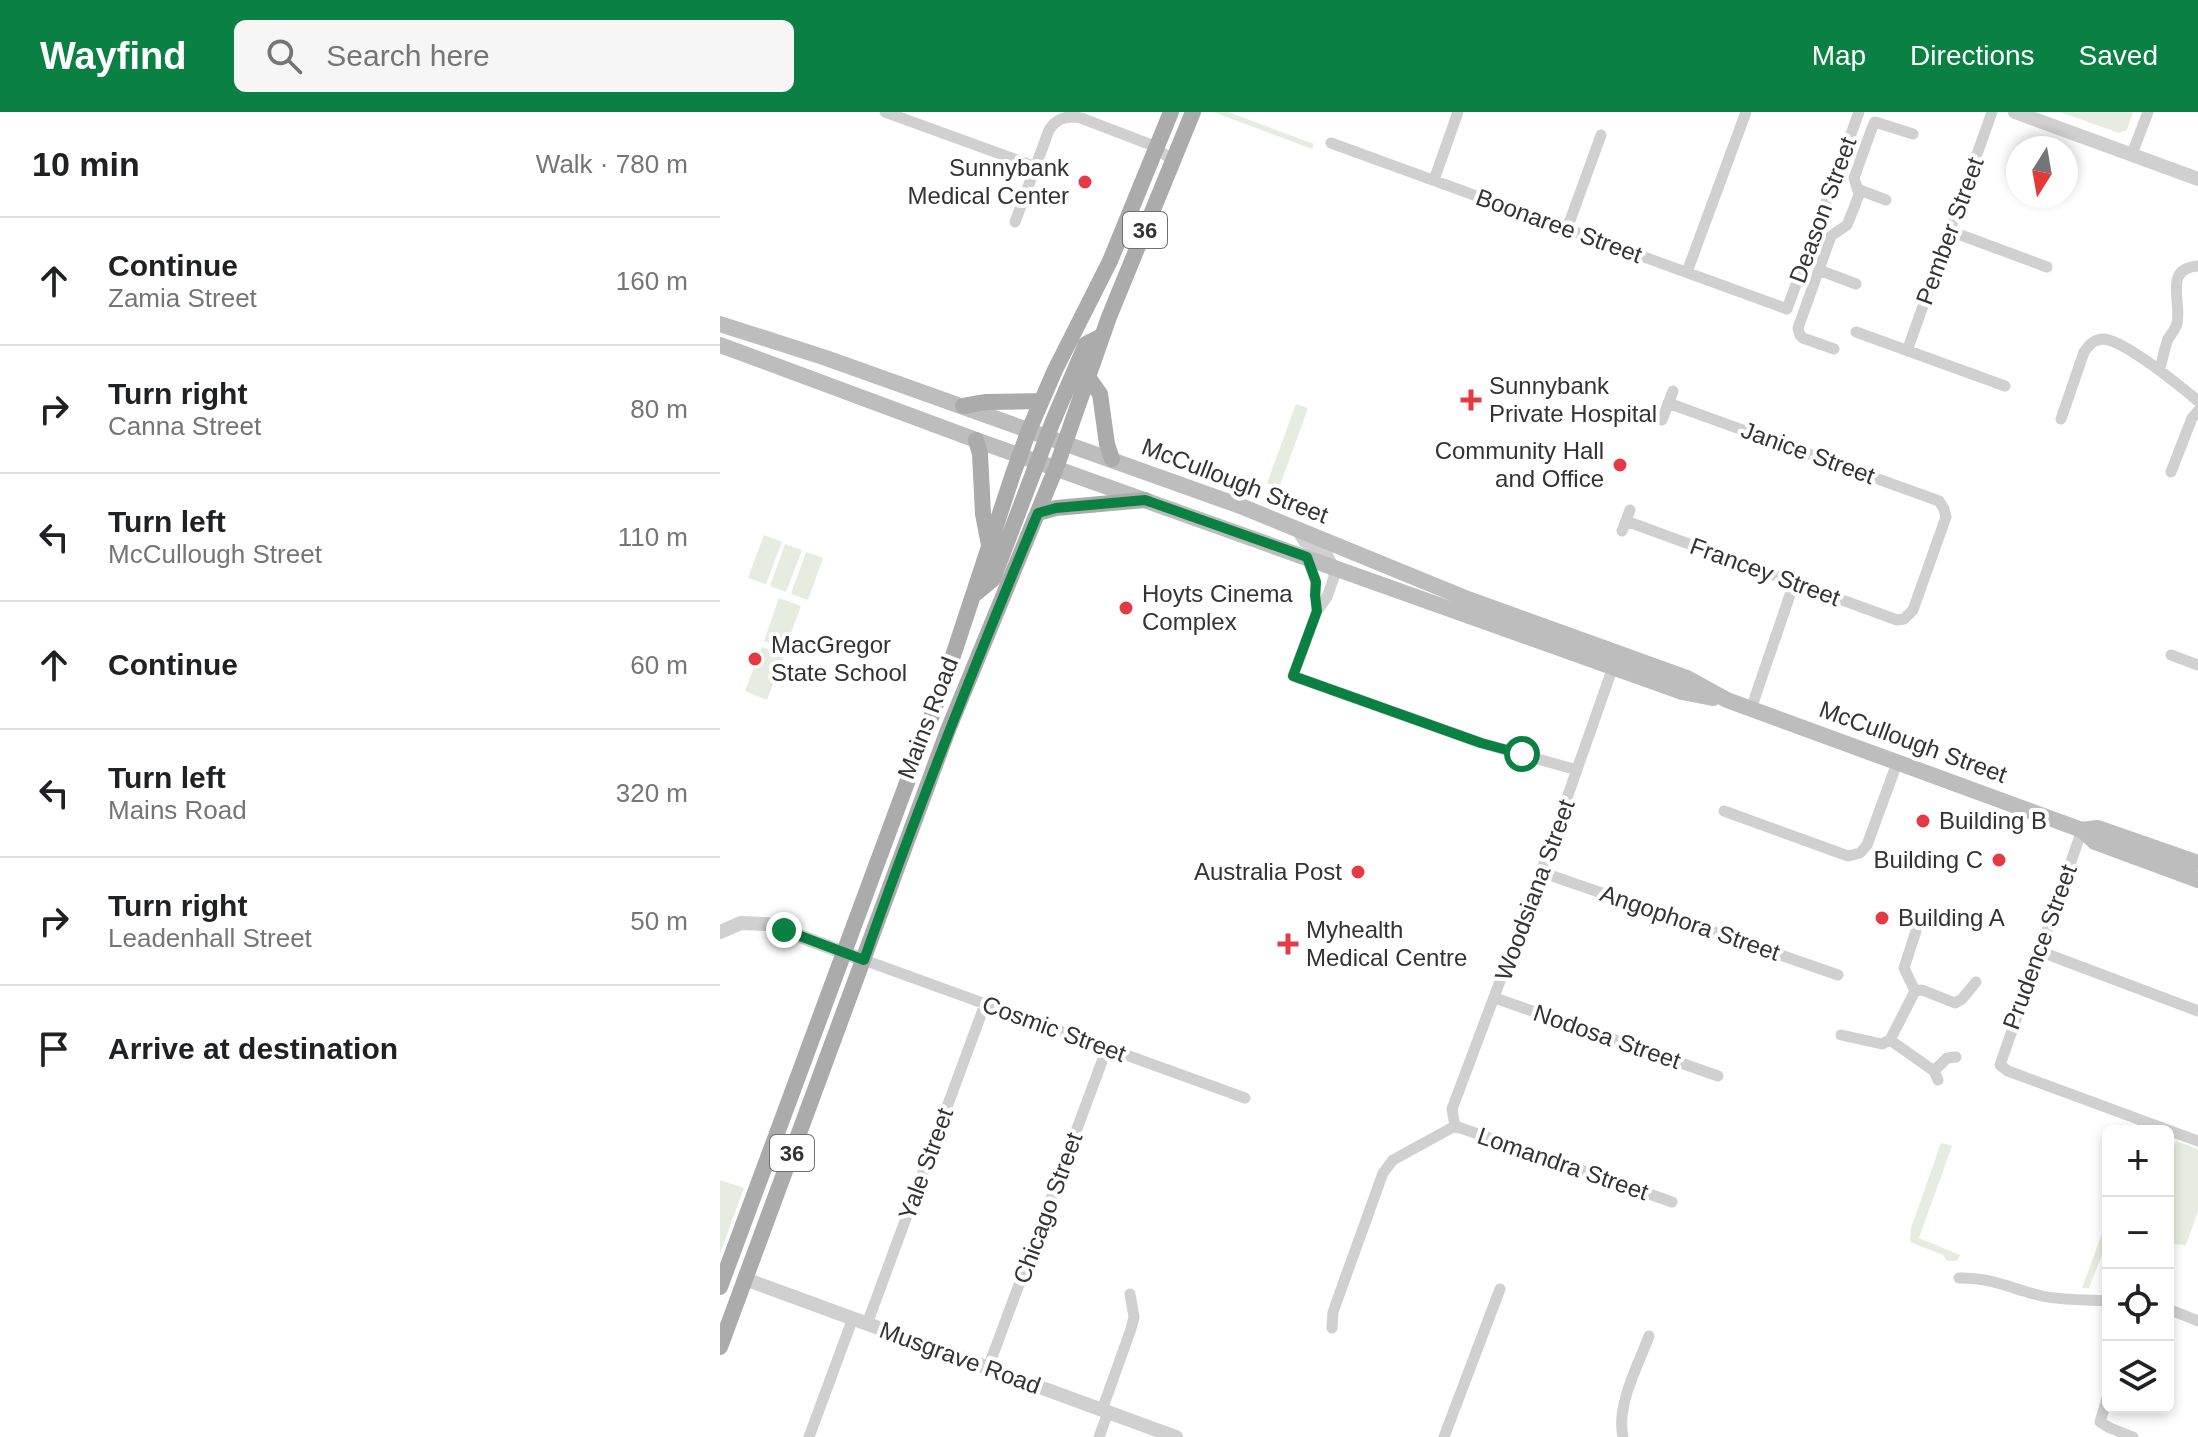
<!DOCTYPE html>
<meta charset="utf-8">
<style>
body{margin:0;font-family:Helvetica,sans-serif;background:#f6f6f6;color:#202124}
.controls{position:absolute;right:24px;bottom:24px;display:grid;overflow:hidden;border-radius:12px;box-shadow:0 4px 12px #0003}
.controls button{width:72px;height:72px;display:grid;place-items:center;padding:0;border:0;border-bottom:2px solid #e0e0e0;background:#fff;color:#202124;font:40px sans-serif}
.compass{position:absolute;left:1286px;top:24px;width:72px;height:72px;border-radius:50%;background:#fff;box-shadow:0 4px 12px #0003;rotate:191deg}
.stop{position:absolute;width:24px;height:24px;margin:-18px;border:6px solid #0b8043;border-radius:50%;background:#fff}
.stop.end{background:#0b8043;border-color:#fff;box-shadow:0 2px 8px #0008}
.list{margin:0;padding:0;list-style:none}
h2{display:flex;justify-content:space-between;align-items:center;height:104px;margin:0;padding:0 32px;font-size:34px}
h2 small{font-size:26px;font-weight:400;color:#757577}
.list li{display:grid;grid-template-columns:52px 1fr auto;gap:24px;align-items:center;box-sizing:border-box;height:128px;padding:0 32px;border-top:2px solid #e0e0e0}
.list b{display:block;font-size:30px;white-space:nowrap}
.list p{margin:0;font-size:26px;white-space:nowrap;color:#757577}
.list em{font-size:26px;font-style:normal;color:#757577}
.icon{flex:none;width:44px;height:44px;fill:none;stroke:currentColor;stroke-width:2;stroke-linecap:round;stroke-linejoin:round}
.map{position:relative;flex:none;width:1478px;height:1325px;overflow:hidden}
header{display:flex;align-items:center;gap:48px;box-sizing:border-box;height:112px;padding:0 40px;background:#0b8043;color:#fff}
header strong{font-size:38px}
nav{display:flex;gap:44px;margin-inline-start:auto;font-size:28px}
.search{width:560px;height:72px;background:#f6f6f6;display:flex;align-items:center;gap:20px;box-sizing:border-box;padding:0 28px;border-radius:12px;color:#757577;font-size:30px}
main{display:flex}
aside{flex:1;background:#fff}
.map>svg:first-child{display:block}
.green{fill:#e6ecdf}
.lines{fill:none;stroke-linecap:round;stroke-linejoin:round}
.minor{stroke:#d0d0d0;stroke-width:11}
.tertiary{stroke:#d0d0d0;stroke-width:14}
.secondary{stroke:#bdbdbd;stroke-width:16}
.primary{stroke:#ababab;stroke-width:16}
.route{stroke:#0b8043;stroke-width:10}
.poi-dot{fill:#e63946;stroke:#fff;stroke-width:3}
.labels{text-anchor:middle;stroke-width:8;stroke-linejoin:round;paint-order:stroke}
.shield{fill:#fff;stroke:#707070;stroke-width:2}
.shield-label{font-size:22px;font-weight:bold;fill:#333}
.poi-label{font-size:24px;fill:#333;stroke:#fff;text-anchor:start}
.street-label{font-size:24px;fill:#333;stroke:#fff}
</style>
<header>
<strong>Wayfind</strong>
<div class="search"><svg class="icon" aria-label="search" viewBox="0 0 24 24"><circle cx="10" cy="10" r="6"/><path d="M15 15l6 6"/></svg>Search here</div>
<nav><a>Map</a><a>Directions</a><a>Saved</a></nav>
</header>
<main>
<aside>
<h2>10 min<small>Walk · 780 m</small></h2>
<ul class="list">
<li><svg class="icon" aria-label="ahead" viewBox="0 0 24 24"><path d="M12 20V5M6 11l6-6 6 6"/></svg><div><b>Continue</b><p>Zamia Street</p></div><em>160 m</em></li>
<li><svg class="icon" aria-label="right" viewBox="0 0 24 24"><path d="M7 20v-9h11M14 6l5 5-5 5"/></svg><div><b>Turn right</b><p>Canna Street</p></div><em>80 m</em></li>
<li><svg class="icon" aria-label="left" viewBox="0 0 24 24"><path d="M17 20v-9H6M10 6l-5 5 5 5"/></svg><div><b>Turn left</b><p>McCullough Street</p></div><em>110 m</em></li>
<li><svg class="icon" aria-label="ahead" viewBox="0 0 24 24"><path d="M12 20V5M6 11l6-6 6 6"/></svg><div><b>Continue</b></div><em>60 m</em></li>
<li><svg class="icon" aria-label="left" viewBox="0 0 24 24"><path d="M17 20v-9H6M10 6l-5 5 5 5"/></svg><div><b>Turn left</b><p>Mains Road</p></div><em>320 m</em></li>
<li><svg class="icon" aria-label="right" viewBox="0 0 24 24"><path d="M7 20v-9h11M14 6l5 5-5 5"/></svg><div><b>Turn right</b><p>Leadenhall Street</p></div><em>50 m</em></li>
<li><svg class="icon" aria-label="arrive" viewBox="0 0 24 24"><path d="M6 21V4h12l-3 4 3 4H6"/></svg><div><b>Arrive at destination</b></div></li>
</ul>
</aside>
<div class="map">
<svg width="1478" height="1325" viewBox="0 0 1478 1325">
<rect width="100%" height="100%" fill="#fff"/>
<path class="green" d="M493 0H508L594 32 592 37Z
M1340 0H1413L1407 18 1399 21Z
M576 292 588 296 559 376 547 371Z
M44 423 62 430 46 472 28 466Z
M65 432 82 438 66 480 50 474Z
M86 440 103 446 88 488 71 482Z
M59 486 81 494 65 537 44 529Z
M42 535 64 544 47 588 25 579Z
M1456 1029 1478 1037V1099L1466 1133 1448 1132V1053Z
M1221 1031 1232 1034 1199 1126 1240 1143 1237 1149H1227L1223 1143 1190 1130 1191 1116Z
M0 1068 24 1076 0 1142Z
M1388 1105V1127L1369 1176H1362Z"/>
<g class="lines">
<path class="minor" d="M165 0 316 55
M611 31 1067 197 1139 0
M1412 42 1428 0
M714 68 738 0
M1137 77 1166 88
M295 110 329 18C336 6 348 3 361 6L434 34 454 50
M847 117 881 23
M1230 119 1327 155
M1099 158 1136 172
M967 160 1026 0
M1136 220 1285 274
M1114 237 1083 226 1080 223 1078 216 1111 124 1127 113 1134 96 1139 82 1134 66 1152 16 1155 10 1193 22
M1187 239 1272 0
M1439 258C1443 248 1444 237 1448 227 1451 222 1456 217 1457 211 1462 190 1443 156 1478 154
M1341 307 1364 240C1369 233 1374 227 1384 227 1405 229 1460 274 1478 289
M942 308 953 279
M1451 360 1472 306 1478 299
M906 409 1177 508 1184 507 1193 498 1226 405 1224 397 1219 389 948 291
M576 417 584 430 607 442 613 454 614 465 607 485 597 499 573 564 761 631 857 658
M902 419 910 398
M587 446 595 467 597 499
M1451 543 1478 553
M1031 597 1074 471
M1004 699 1128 744 1140 741 1147 733 1177 651
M1362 718 1280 953 1288 959 1478 1029
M821 760 1118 863
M1319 839 1478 899
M144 848 525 986
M1195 879 1202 878 1235 891 1242 887 1256 870
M775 886 998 964
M1121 923 1162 932 1170 928 1195 879 1184 856 1196 819
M1170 928 1214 959 1218 968
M1214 959 1227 946 1236 945
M735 1014 732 997 821 760 894 552
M735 1014 952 1090
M1239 1166C1269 1165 1290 1176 1318 1183 1340 1189 1366 1187 1388 1189
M1448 1197 1478 1209
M147 1212 265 892
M612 1216 613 1200 663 1061 673 1048 735 1014
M268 1256 387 936
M1388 1283 1380 1310 1390 1316 1413 1325
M382 1298 411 1217 414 1205 410 1182
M89 1325 133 1206
M379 1325 388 1300
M724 1325 780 1177
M903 1325C896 1293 918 1254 929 1224"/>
<path class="tertiary" d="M1295 0 1478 67
M0 820 21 811 47 812 144 848
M25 1167 456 1325"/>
<path class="secondary" d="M0 212 106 246 523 395 745 486 967 566 1007 588 1362 718 1375 730 1478 768
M0 233 256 328 839 536 962 580 993 586
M1362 718 1378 716 1478 751"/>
<path class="primary" d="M368 265 380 282 387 332 392 347
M243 294 266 290 321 289
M256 328 260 342 263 402 269 433
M318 401 336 396 425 388
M255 482 273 467 333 309 366 232 382 224
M0 1175 225 568 293 362 309 318 335 258 390 149 451 0
M0 1235 228 618 336 356 389 205 473 0"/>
</g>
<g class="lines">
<path class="route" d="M64 818 144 848C197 697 256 549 318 401L336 396 425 388 587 445 596 470 595 483 597 499 573 564 761 631 802 642"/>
</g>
<g class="poi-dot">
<circle cx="365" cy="70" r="8"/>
<path d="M747 276h8v8h8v8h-8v8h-8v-8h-8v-8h8z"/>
<circle cx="900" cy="353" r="8"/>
<circle cx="406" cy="496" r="8"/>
<circle cx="35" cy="547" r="8"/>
<circle cx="1203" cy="709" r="8"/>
<circle cx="1279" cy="748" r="8"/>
<circle cx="638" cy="760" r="8"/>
<circle cx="1162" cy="806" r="8"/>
<path d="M564 820h8v8h8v8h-8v8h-8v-8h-8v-8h8z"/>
</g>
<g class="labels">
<g class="shield">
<rect x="403" y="100" width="44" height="36" rx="6"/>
<rect x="50" y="1023" width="44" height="36" rx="6"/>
</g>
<g class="shield-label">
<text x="425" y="126">36</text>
<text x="72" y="1049">36</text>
</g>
<g class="poi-label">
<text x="349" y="64" text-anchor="end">Sunnybank<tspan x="349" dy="28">Medical Center</tspan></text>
<text x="769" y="282">Sunnybank<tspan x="769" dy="28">Private Hospital</tspan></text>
<text x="884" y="347" text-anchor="end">Community Hall<tspan x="884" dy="28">and Office</tspan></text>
<text x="422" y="490">Hoyts Cinema<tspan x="422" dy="28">Complex</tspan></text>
<text x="51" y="541">MacGregor<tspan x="51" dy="28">State School</tspan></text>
<text x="1219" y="717">Building B</text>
<text x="1263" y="756" text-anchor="end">Building C</text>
<text x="622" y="768" text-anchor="end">Australia Post</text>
<text x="1178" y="814">Building A</text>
<text x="586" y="826">Myhealth<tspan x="586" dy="28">Medical Centre</tspan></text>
</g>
<g class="street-label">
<text transform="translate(1103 98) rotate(-70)" y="8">Deason Street</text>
<text transform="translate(839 114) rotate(20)" y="8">Boonaree Street</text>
<text transform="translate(1230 119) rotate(-70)" y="8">Pember Street</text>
<text transform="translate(1088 341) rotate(20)" y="8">Janice Street</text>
<text transform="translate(515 369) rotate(21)" y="8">McCullough Street</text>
<text transform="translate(1045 460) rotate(20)" y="8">Francey Street</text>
<text transform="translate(208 606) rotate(-69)" y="8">Mains Road</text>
<text transform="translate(1193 630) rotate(20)" y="8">McCullough Street</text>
<text transform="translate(815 778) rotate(-70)" y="8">Woodsiana Street</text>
<text transform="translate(970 811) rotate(19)" y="8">Angophora Street</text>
<text transform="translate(1320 835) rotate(-70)" y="8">Prudence Street</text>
<text transform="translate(334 917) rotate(20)" y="8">Cosmic Street</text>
<text transform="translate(887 925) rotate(19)" y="8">Nodosa Street</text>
<text transform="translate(206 1052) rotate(-70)" y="8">Yale Street</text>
<text transform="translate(843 1052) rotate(19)" y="8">Lomandra Street</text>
<text transform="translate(328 1096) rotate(-70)" y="8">Chicago Street</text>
<text transform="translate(240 1246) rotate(20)" y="8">Musgrave Road</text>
</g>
</g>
</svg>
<div class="controls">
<button>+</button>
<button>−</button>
<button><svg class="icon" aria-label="locate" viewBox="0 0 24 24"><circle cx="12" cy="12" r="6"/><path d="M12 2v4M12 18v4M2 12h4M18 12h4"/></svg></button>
<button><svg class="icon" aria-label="layers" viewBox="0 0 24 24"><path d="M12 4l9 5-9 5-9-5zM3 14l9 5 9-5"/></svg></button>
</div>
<svg class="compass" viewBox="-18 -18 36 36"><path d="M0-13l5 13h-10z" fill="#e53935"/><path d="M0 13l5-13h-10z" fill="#757577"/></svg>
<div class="stop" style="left:802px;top:642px"></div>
<div class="stop end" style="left:64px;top:818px"></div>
</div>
</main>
